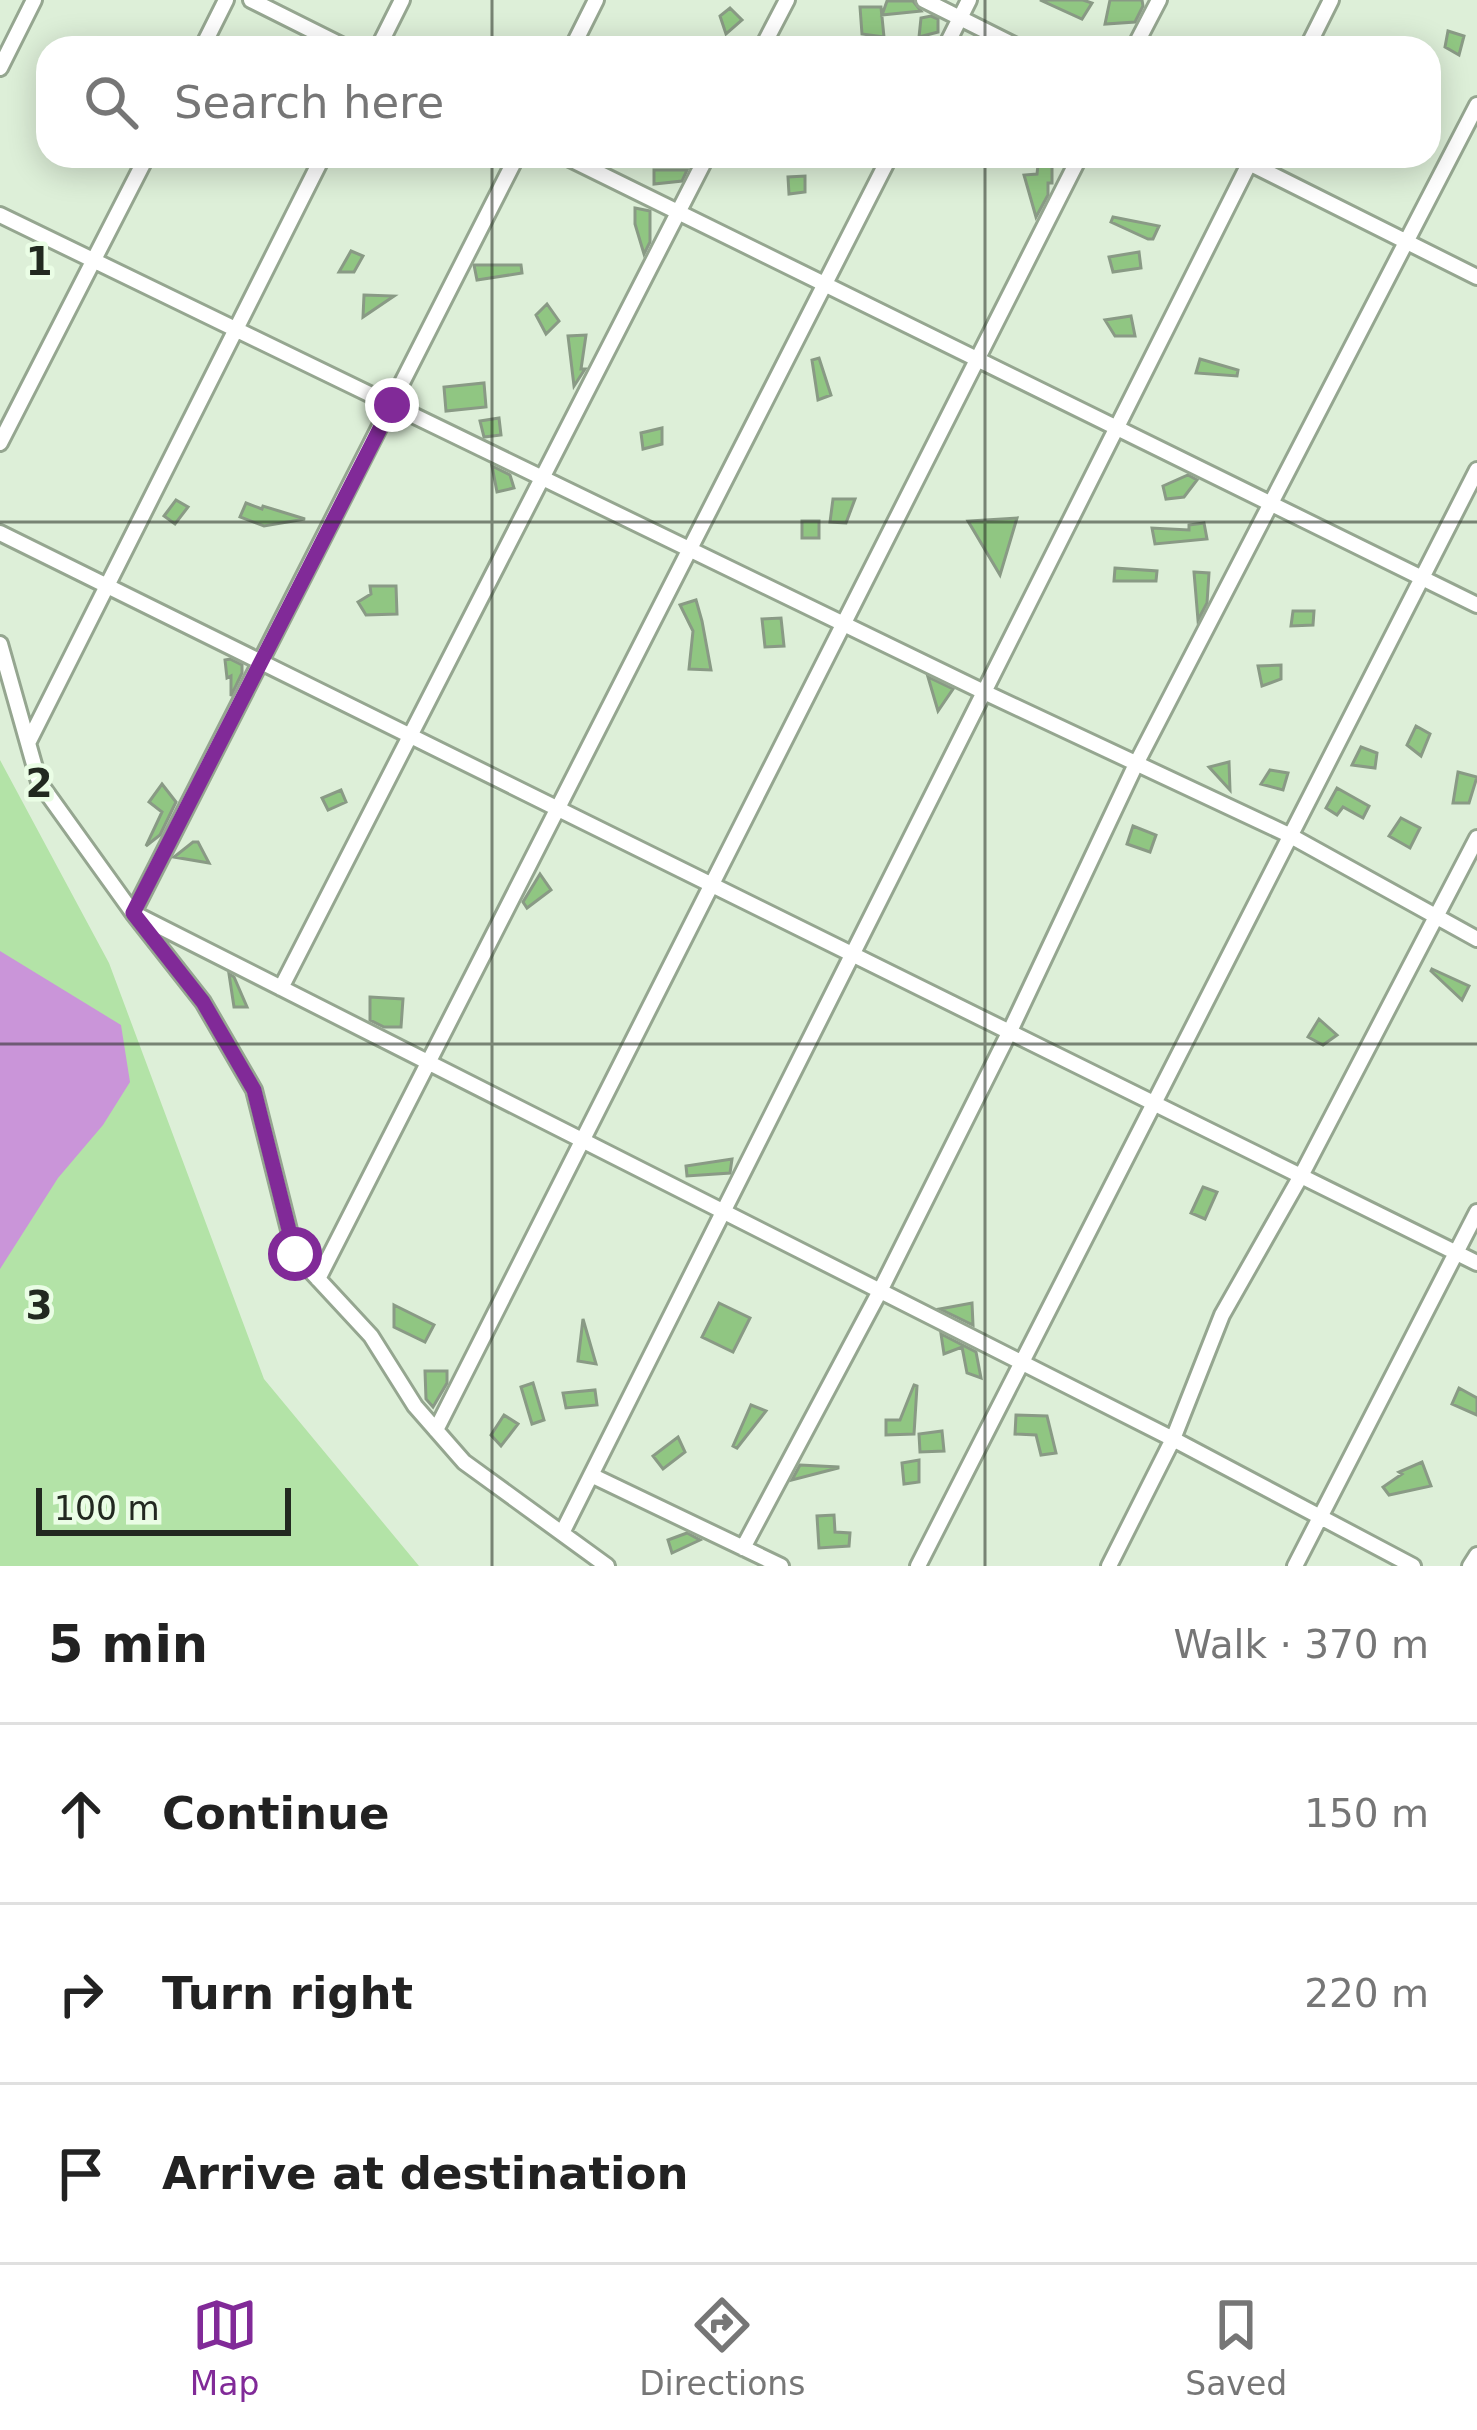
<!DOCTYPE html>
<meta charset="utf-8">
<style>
body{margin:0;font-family:"DejaVu Sans",sans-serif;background:#f2f2f2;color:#222}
.scale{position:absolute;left:36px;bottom:30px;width:255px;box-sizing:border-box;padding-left:12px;border:6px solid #222920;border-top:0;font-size:33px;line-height:42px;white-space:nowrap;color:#222920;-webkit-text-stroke:9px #eafde5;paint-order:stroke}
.stop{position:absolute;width:36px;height:36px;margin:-27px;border:9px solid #812a98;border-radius:50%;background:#fff}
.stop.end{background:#812a98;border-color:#fff;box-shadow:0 3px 12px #0008}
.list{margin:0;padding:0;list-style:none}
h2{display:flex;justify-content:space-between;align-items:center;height:156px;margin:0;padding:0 48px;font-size:51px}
h2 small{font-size:39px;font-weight:400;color:#767676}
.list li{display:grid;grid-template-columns:78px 1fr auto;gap:36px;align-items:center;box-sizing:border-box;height:180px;padding:0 48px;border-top:3px solid #e0e0e0}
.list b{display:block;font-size:45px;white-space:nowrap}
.list em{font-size:39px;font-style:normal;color:#767676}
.icon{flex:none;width:66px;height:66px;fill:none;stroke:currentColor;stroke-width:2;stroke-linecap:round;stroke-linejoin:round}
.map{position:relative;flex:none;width:1477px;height:1566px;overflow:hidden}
.search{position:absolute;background:#fff;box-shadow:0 6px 30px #0003;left:36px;right:36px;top:36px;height:132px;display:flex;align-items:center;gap:30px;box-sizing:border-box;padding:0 42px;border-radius:36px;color:#767676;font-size:45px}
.sheet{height:696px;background:#fff}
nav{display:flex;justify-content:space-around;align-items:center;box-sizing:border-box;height:168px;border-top:3px solid #e0e0e0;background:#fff;font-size:33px;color:#767676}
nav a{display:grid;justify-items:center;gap:6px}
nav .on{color:#812a98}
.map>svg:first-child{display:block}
.green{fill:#b3e3a7}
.water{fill:#ca95d9}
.building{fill:#90c682;stroke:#899a85;stroke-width:3}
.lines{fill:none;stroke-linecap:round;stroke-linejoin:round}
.minor-casing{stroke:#95a690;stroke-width:20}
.minor{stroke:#fff;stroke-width:14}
.route{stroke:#812a98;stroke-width:15}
.grid{fill:none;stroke:#222920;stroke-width:3;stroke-opacity:0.55}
.grid-label{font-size:39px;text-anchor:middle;font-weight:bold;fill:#222920;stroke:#eafde5;stroke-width:9;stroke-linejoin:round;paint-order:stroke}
</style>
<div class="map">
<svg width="1477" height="1566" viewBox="0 0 1477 1566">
<rect width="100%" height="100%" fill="#ddefd8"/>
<path class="green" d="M0 760 109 963 264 1379 419 1566H0Z"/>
<path class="water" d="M0 951 121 1025 130 1082 103 1125 58 1178 0 1269Z"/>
<path class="building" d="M1040 0H1083L1092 3 1082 19Z
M1110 0H1142L1143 6 1135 22 1105 24Z
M887 1H913L921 11 882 15Z
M860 7H881L884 37 862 34Z
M730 8 742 20 726 34 720 16Z
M931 16 938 19V32L919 37 921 18Z
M1448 31 1464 36 1459 55 1445 47Z
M1039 156H1052V183H1048V195L1036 217 1024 175 1037 174Z
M654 170H687L682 181 654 184Z
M805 176V192L789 194 788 177Z
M635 208 650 211V242L644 254 635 224Z
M1113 217 1159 226 1153 239H1148L1111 222Z
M351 251 363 256 354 272H339Z
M1139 252 1141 268 1113 272 1109 257Z
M474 265H521L522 273 477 280Z
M364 295 394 296 363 317Z
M547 304 559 321 546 334 536 315Z
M1131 316 1135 336H1115L1105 320Z
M586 335 581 369H585L574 386 568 336Z
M819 358 831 395 818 400 812 360Z
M1200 359 1238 370 1237 376 1196 373Z
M484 383 486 407 446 411 444 387Z
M499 418 501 435 484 437 480 421Z
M662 428V444L643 449 641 433Z
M492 466 510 475 514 488 497 492Z
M1188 475 1197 480 1184 497 1166 499 1163 486Z
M833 499H855L846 523 830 522Z
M176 500 188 507 175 524 164 516Z
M246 503 262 509 263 506 305 519 264 526 240 517Z
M1017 518 1000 575 968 521Z
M802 521H819V538H802Z
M1204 523 1207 539 1155 544 1152 528 1189 530V525Z
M1115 568 1157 571 1156 581H1114Z
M1194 572 1209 573 1207 603 1198 620Z
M370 586H396L397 614 366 615 358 602 371 594Z
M696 600 702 621 711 670 689 669 693 631 680 605Z
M1293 611H1314L1313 625 1291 626Z
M781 618 784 646 765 647 762 619Z
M230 659 242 665V673L231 696V676L227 678 225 660Z
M1281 665V679L1262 686 1258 666Z
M928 677 953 689 938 711Z
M1416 726 1430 734 1421 756 1407 745Z
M1361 747 1377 753 1375 768 1352 765Z
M1229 762 1230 790 1209 767Z
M1270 770 1288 773 1283 790 1261 784Z
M1458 772 1477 777 1469 803H1453Z
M162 784 176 802 160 835 146 846 162 812 149 802Z
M1337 788 1369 806 1363 818 1343 807 1337 815 1326 808Z
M341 790 346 802 328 810 322 798Z
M1401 818 1420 828 1410 848 1389 836Z
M1133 826 1156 835 1150 852 1127 844Z
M193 842H198L209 863 174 857Z
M540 874 551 890 527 908 523 902Z
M1432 969 1469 986 1462 1000 1431 971Z
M229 974 234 977 247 1007H234Z
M370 997 403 999 401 1027H384L370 1020Z
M1319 1019 1337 1035 1323 1045 1308 1037Z
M732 1159 730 1173 687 1176 686 1166Z
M1203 1187 1217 1192 1205 1219 1191 1213Z
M719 1303 750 1318 733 1352 702 1337Z
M972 1303 973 1325 940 1309Z
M394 1305 434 1325 425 1342 394 1327Z
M583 1319 596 1364 578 1361Z
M941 1334 976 1352 981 1378 967 1373 962 1347 944 1354Z
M425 1371H447V1383L433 1407 426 1399Z
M533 1383 544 1420 532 1424 521 1387Z
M914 1385 917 1386 914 1434 886 1435V1420H900Z
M1459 1388 1477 1398V1415L1452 1404Z
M595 1390 597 1405 566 1408 563 1393Z
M751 1405 766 1411 737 1448 733 1446Z
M504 1415 518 1424 501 1446 491 1435Z
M1016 1415 1047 1416 1056 1453 1041 1455 1036 1435 1015 1434Z
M942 1431 944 1451 920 1452 919 1434Z
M678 1437 685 1452 663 1469 653 1456Z
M919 1460V1482L904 1484 902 1463Z
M1422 1462 1431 1486 1389 1495 1383 1487 1402 1474 1399 1472Z
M800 1465 838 1467V1468L792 1480Z
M834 1515 835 1532 850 1533 849 1546 819 1548 817 1516Z
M687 1533 700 1540 672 1553 668 1540Z"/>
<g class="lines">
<defs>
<path id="minor" d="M251 0 347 48
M924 0 1020 48
M202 48 226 0
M378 48 402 0
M572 48 596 0
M762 48 787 0
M945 48 969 0
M1134 48 1159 0
M1307 48 1331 0
M0 68 34 0
M517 156 133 913 1173 1439 1413 1566
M564 156 1477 605
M1235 156 1477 277
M0 215 984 692 1289 835 1477 939
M0 443 147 156
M0 533 1477 1263
M0 644 39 782 133 913 203 1002 254 1090 295 1254 371 1336 415 1406 464 1462 607 1566
M28 743 323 156
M281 988 707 156
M318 1279 890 156
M436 1430 1080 156
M591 1475 781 1566
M562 1533 1253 156
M743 1548 880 1291 1010 1031 1136 764 1477 105
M918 1566 1477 470
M1109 1566 1173 1439 1222 1315 1302 1174 1477 838
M1295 1566 1477 1212
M1470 1566 1477 1555"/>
</defs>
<use href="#minor" class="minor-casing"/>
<use href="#minor" class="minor"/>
</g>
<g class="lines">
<path class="route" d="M295 1254 254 1090 203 1002 133 913 392 405"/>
</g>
<path class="grid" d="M492 0V48M985 0V48M492 156V1566M985 156V1566M0 522H1477M0 1044H1477"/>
<g class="grid-label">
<text x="39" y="275">1</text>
<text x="39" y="797">2</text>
<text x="39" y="1319">3</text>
</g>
</svg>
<div class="scale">100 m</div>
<div class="stop" style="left:295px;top:1254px"></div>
<div class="stop end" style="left:392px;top:405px"></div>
<div class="search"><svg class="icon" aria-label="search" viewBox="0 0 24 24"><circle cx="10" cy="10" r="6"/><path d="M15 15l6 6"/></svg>Search here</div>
</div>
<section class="sheet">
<h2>5 min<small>Walk · 370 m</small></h2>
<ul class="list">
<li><svg class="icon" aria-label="ahead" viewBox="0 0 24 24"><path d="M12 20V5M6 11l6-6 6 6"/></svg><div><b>Continue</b></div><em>150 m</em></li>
<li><svg class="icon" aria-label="right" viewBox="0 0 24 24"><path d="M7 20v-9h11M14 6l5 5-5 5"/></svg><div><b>Turn right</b></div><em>220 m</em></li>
<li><svg class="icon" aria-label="arrive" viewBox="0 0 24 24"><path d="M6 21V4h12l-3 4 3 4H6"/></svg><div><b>Arrive at destination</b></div></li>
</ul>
</section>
<nav>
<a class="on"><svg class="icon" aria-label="map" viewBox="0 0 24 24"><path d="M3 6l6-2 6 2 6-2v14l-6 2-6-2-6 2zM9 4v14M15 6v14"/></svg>Map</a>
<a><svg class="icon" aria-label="directions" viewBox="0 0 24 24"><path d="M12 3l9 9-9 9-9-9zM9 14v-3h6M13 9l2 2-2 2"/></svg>Directions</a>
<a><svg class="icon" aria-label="saved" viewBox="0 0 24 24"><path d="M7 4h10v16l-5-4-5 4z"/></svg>Saved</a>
</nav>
